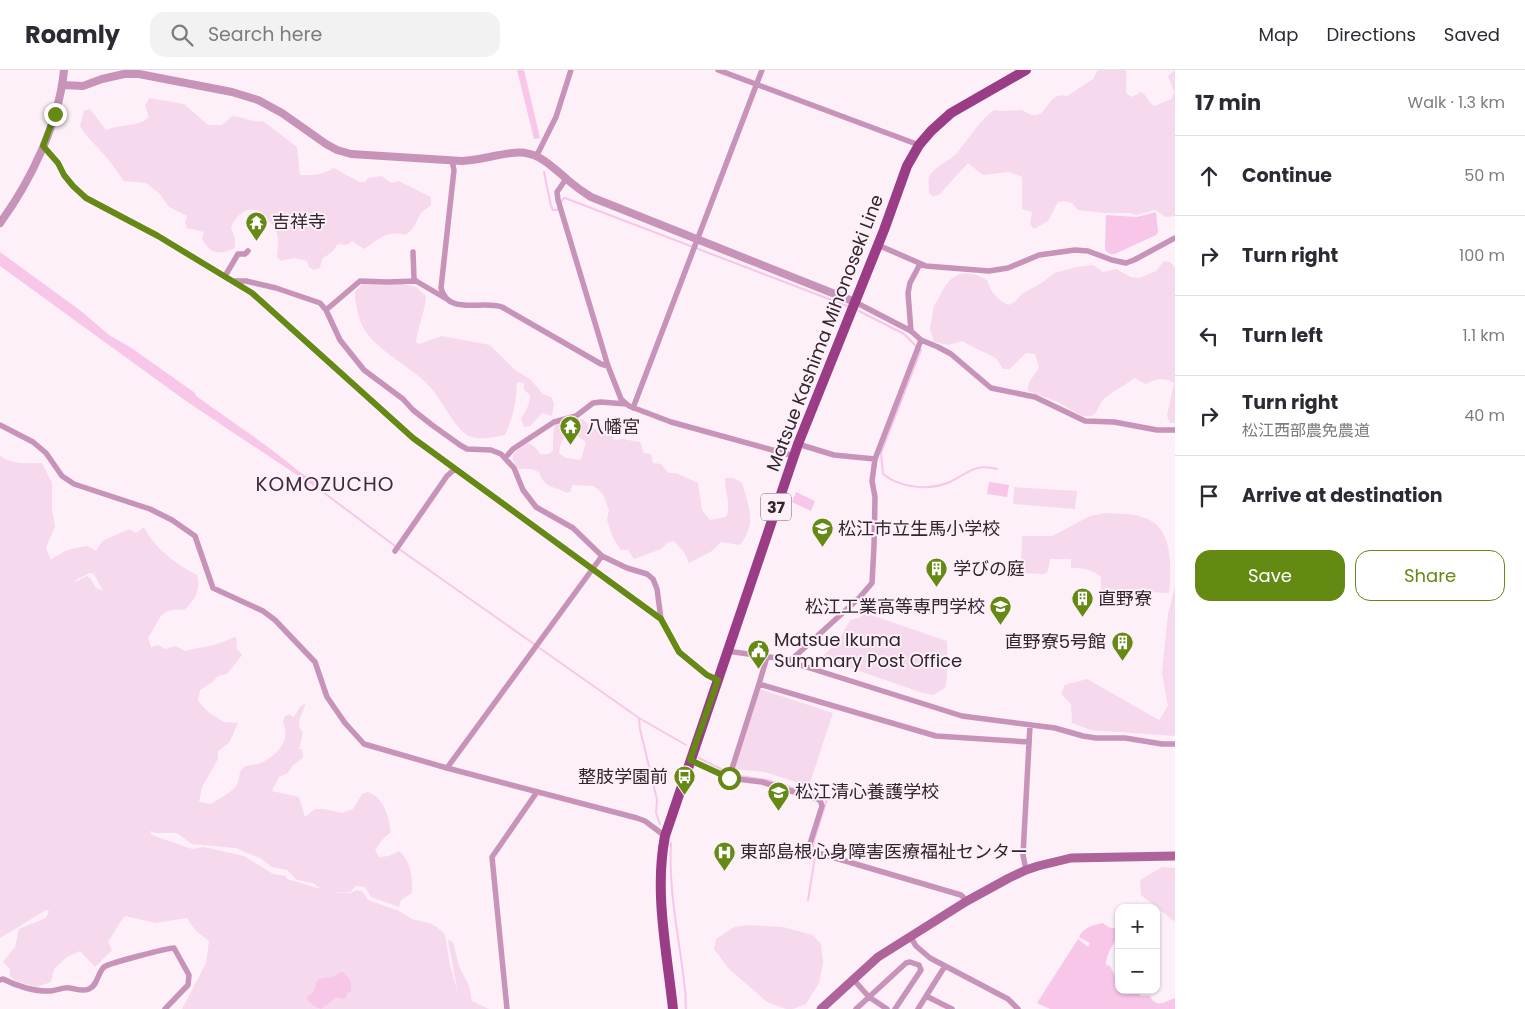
<!DOCTYPE html>
<meta charset="utf-8">
<style>
body{margin:0;font-family:Poppins,"Noto Sans JP",sans-serif;background:#f2f2f3;color:#2b2b33}
.controls{position:absolute;right:15px;bottom:15px;display:grid;overflow:hidden;border-radius:10px;box-shadow:0 1px 4px #0004}
.controls button{width:45px;height:45px;display:grid;place-items:center;padding:0;border:0;border-bottom:1px solid #e1e1e2;background:#fff;color:#2b2b33;font:25px sans-serif}
.stop{position:absolute;width:15px;height:15px;margin:-11px;border:4px solid #648a13;border-radius:50%;background:#fff}
.stop.end{background:#648a13;border-color:#fff;box-shadow:0 1px 5px #0008}
.list{margin:0;padding:0;list-style:none}
h2{display:flex;justify-content:space-between;align-items:center;height:65px;margin:0;padding:0 20px;font-size:21px}
h2 small{font-size:16px;font-weight:400;color:#7c7c81}
.list li{display:grid;grid-template-columns:32px 1fr auto;gap:15px;align-items:center;box-sizing:border-box;height:80px;padding:0 20px;border-top:1px solid #e1e1e2}
.list b{display:block;font-size:19px;white-space:nowrap}
.list p{margin:0;font-size:16px;white-space:nowrap;color:#7c7c81}
.list em{font-size:16px;font-style:normal;color:#7c7c81}
.actions{display:flex;gap:10px;padding:15px 20px}
.actions a{flex:1;padding:11px 0;border:1px solid #648a13;border-radius:15px;text-align:center;font-size:18px;color:#648a13}
.actions .main{background:#648a13;color:#fff}
.icon{flex:none;width:28px;height:28px;fill:none;stroke:currentColor;stroke-width:2;stroke-linecap:round;stroke-linejoin:round}
.map{position:relative;flex:none;width:1175px;height:939px;overflow:hidden}
header{display:flex;align-items:center;gap:30px;box-sizing:border-box;height:70px;padding:0 25px;background:#fff;border-bottom:1px solid #e1e1e2}
header strong{font-size:24px}
nav{display:flex;gap:28px;margin-inline-start:auto;font-size:18px}
.search{width:350px;height:45px;background:#f2f2f3;display:flex;align-items:center;gap:12px;box-sizing:border-box;padding:0 18px;border-radius:15px;color:#7c7c81;font-size:19px}
main{display:flex}
aside{flex:1;background:#fff}
.map>svg:first-child{display:block}
.green{fill:#f6d9ed;fill-rule:evenodd}
.water{fill:#f7c6e8}
.lines{fill:none;stroke-linecap:round;stroke-linejoin:round}
.stream{stroke:#f7c6e8;stroke-width:2}
.minor{stroke:#c893b9;stroke-width:5.5}
.tertiary{stroke:#c893b9;stroke-width:8}
.secondary{stroke:#af639b;stroke-width:9}
.primary{stroke:#9a3d86;stroke-width:10}
.route{stroke:#648a13;stroke-width:6}
.labels{text-anchor:middle;stroke-width:4;stroke-linejoin:round;paint-order:stroke}
.shield{fill:#fdf0f9;stroke:#6e626b;stroke-width:1}
.shield-label{font-size:16px;font-weight:bold;fill:#31252e}
.poi-label{font-size:18px;fill:#31252e;stroke:#fdf0f9;text-anchor:start}
.street-label{font-size:18px;fill:#31252e;stroke:#fdf0f9}
.quarter-label{font-size:20px;letter-spacing:1px;fill:#40293a;stroke:#fdf0f9}
</style>
<header>
<strong>Roamly</strong>
<div class="search"><svg class="icon" aria-label="search" viewBox="0 0 24 24"><circle cx="10" cy="10" r="6"/><path d="M15 15l6 6"/></svg>Search here</div>
<nav><a>Map</a><a>Directions</a><a>Saved</a></nav>
</header>
<main>
<div class="map">
<svg width="1175" height="939" viewBox="0 0 1175 939">
<rect width="100%" height="100%" fill="#fdf0f9"/>
<path class="green" d="M1098 0H1126V23L1132 27 1141 22C1148 26 1148 33 1155 36L1171 29 1174 22 1168 6 1175 0V146L1166 147 1155 140 1136 145 1130 143H1104L1078 140 1072 133 1064 131 1058 132 1048 151 1034 159 1030 154 1032 142 1022 139V107L1009 102 983 105 968 93 939 125 933 126 929 123C929 118 928 112 929 107 933 97 948 92 956 84 969 69 978 52 994 40L1005 41 1022 40C1049 59 1044 19 1067 26L1093 9Z
M149 28 184 34 208 55H222L232 46C244 47 251 53 263 51L297 77 300 105C313 105 323 105 334 98L359 112H365L368 108 382 106 391 113 399 111 431 127V135L421 143 413 158 406 165C387 159 378 170 364 179L352 171 347 175 338 174 332 182 322 189 320 198 314 200 309 197 307 191 294 188 280 191 277 187C278 178 279 168 276 160 274 154 270 153 266 148 254 132 238 141 231 157L235 169V178C219 185 211 185 202 169L204 162 187 158 185 152 187 146 169 137 159 123 146 113 124 111 108 89 85 64 80 56 84 41 90 39 106 60C120 54 139 57 149 47L145 36Z
M1164 191 1170 192 1175 197V353H1170L1167 346 1174 313C1164 307 1156 309 1146 314L1134 308C1125 316 1110 322 1102 331 1098 336 1098 344 1091 346 1080 349 1067 336 1058 332 1048 328 1038 325 1028 321 1027 310 1035 306 1039 297L1035 284 1026 283 1010 299H1003L996 288 969 275 962 271 949 275 934 272 930 259 934 235C939 230 940 224 944 218 955 199 971 200 988 211 990 223 998 229 1008 235L1015 232 1022 224 1043 212 1054 203 1077 197 1093 195 1103 202 1116 199 1131 207 1139 208 1156 201Z
M362 214H403L416 217 426 226C425 242 418 256 416 272L419 274 442 266 490 275 516 301 530 309 543 324 552 328 554 334 552 346 542 343 530 356 524 357 521 349 528 336 530 328 529 324 524 320V313L517 312C516 334 514 344 505 365 494 367 482 370 471 367 456 362 441 328 430 317 410 295 380 284 364 259 358 248 355 233 355 222Z
M577 349 572 364 563 369 560 376 559 383 566 388 581 390 586 372 576 365 580 350 583 349C586 352 589 356 593 358 604 363 606 358 615 370L622 369 640 372 644 383 651 384 653 393 661 394 668 403H676L698 413 702 440 710 450 726 447C732 434 724 421 725 408H734L742 413C749 437 757 453 740 475L721 472 712 481 689 493 684 482 674 471 667 473 661 479 634 489 628 480H621L613 468 607 450 609 440 603 424 594 416 572 415 571 421 567 423C552 415 545 419 539 402L531 399H519C505 385 516 381 528 373L535 377 540 384H549L553 380V365L555 354Z
M0 386C13 395 27 393 42 393L52 413V439L55 456 46 478 51 490C65 480 71 478 88 476L96 481 102 471 129 459 136 463 144 457C154 478 176 494 197 505 201 520 195 530 184 540 158 538 161 549 148 568L151 577 158 575 165 579 175 576 185 581C196 578 207 577 217 574 224 572 229 568 236 567L237 579 242 585 227 604 218 606 211 613 200 620 198 631 208 642 224 652 238 653 229 673 218 681V689L202 717 199 732 211 734C217 730 232 722 236 716 240 710 238 703 243 698 247 695 253 695 258 694 274 688 292 672 283 653L284 647 289 644 294 647 300 637 306 633 300 648 299 657 303 663 299 679H302L303 688 293 695 288 703 279 707 272 721 299 727 305 747 315 739H324L342 743 353 739 362 724 368 722C385 729 388 745 391 762L383 769 375 780 379 787 389 786 399 781C411 791 413 808 412 823L401 830 399 837 371 827 365 817 356 816 350 822H328L350 823 357 820 362 821 368 830 399 841 412 849 429 853 437 857 445 865 450 895 458 923 448 870 453 872 459 896 469 916 472 931 489 939H182L206 893 209 871 195 860 187 848 156 853 125 846 121 851 108 872 112 880 95 897 80 881 67 887 54 899 51 912 37 917 16 911 10 906V899L3 892 15 877 19 859 46 848 49 841 46 840 0 868ZM89 503 94 504 103 521 96 518 90 508 87 506 75 512 76 510ZM150 761 156 763H177L192 774 235 778 260 788 272 797 287 800 297 810 313 813 321 819 287 809 286 806 273 804 244 786 204 777 192 779 152 765Z
M1014 417 1077 421 1075 439 1013 434Z
M1106 443C1119 444 1133 443 1145 448 1174 458 1171 498 1169 523L1101 520V507C1092 499 1083 498 1071 498V489H1050L1048 501 1045 504 1021 503 1022 466H1052L1090 446Z
M1175 516V666L1091 660 1072 653 1071 634 1061 624 1065 615 1087 609 1159 650 1168 636 1162 603 1168 544Z
M865 543 947 571V608L945 618 933 625 923 623 821 588 839 570 850 550 859 548Z
M760 619 833 643 809 716 764 702 734 699Z
M1162 797 1175 798V852L1141 825 1140 810Z
M749 855 783 857 813 865 821 874 823 893 819 913 806 934 793 939H786L767 932 728 898 714 879 716 869 734 857Z"/>
<path class="water" d="M517 0H524L540 68 534 69Z
M1156 142 1158 162 1156 165 1115 184H1110L1105 180 1106 145 1137 147Z
M0 182 81 241 109 265 130 277 195 323 196 326C229 350 265 373 296 399 304 406 314 409 321 417V421L186 331 0 196Z
M989 412 1009 415 1007 427 987 424Z
M796 422 815 431 811 441 792 432Z
M1103 853C1109 858 1111 859 1119 857 1119 871 1106 880 1106 895L1110 896 1116 908H1119V920H1135L1141 926H1150C1157 939 1164 932 1175 928V939H1050L1037 933 1078 869 1088 877 1090 873 1079 867C1084 857 1093 855 1103 853Z
M340 902H343C349 909 352 910 351 921L347 923 346 928 341 929 337 927 321 939 314 936 307 930 308 926C315 922 315 917 317 910 326 906 332 910 340 902Z"/>
<g class="lines">
<path class="stream" d="M544 102 551 136 553 140H558V138
M560 134 563 129 565 128 850 237
M859 241 904 264 916 276
M920 279 921 280 881 383 883 404C900 418 929 421 950 412 968 403 975 393 997 399
M319 419 395 476
M399 479 534 574
M538 577 639 648 640 659 657 730 656 743 660 754
M639 648 686 675
M699 688 733 705 767 710 827 729 813 774 815 787 808 830
M671 773C668 822 680 871 685 920 686 926 685 933 686 939"/>
<path class="minor" d="M718 0 919 75
M43 76 58 93 64 105 73 116 86 128 158 166 252 223 413 368 661 549 679 582 707 605 717 611
M537 85 556 47 571 0
M452 91 454 100 441 218C448 246 482 230 502 237L601 294 608 296
M566 109 557 122 558 130 608 296 621 329 629 336 671 352 794 386
M878 175 926 196 989 201 1008 198 1039 185 1075 180 1088 181 1112 190 1126 193 1134 190 1175 168
M413 182 414 208 416 211 445 228
M225 206 238 184H245L248 181
M234 211H246L276 218 320 233 326 240 340 270 364 300 403 329 413 340 432 355 460 375 467 379 491 380 501 384 514 398 523 420 536 437 573 458 602 486 627 498 647 504 653 509 657 519 661 549
M855 232 911 261 921 270 938 277 951 284 991 318 1035 327 1085 351 1114 352 1157 360H1175
M326 240 360 211 387 212 416 211
M911 261 908 223 910 213 920 194
M633 338 762 0
M0 355 33 372 46 383 62 406 74 414 150 439 172 450 195 466 213 518 263 541 275 550 315 592 327 627 345 653 364 674 447 698 637 748 645 751 665 766
M798 374 834 385 875 389
M505 388 513 379 554 352 576 346 593 333 601 332 626 334
M395 481 447 406 455 399
M727 581 791 590 797 594 962 646 1055 658 1083 666 1096 668H1125L1162 674H1175
M767 587 759 614 936 666 1029 672
M791 590 859 528 872 513 874 476 875 427 872 411 875 389 921 270
M690 690 729 708 762 712 820 730 822 736 808 780 961 825 967 831
M447 698 602 486
M729 708 759 614
M1026 800 1023 785 1030 655
M910 866 916 876 930 888 1008 929 1018 939
M853 909 869 927 887 939
M0 910 3 909C16 916 36 922 51 921 58 920 64 917 70 918 77 919 82 922 89 919 98 915 97 904 104 897 109 893 168 878 174 878L189 905 188 915 165 939
M926 926 952 939
M507 939 492 787 537 722
M856 939 906 893 910 892 919 895 921 900 895 939
M918 939 945 896"/>
<path class="tertiary" d="M63 15 83 16 102 9 124 4H139L232 22 258 30 282 43 326 74 337 80 351 84 462 91C479 90 495 85 512 83 537 79 551 96 569 111 576 117 583 122 591 127L855 232
M0 153C31 111 59 52 64 0"/>
<path class="secondary" d="M821 939 878 887 967 831 1009 808 1026 800 1038 796 1071 788 1175 786"/>
<path class="primary" d="M673 939C667 882 654 822 665 766L798 374 884 160 907 96 919 75 931 61 951 43 1026 0"/>
</g>
<g class="lines">
<path class="route" d="M55 44 43 76 58 93 64 105 73 116 86 128 158 166 252 223 413 368 661 549 679 582 707 605 718 610 690 690 729 708"/>
</g>
<defs>
<symbol id="temple-pin" viewBox="-11 -11 22 30"><path d="M0 17L-7.5 6A9.5 9.5 0 1 1 7.5 6Z" fill="#648a13" stroke="#fdf0f9"/><path d="M0-6L5-2H3V0L6.5 2.5H4V6H1.5V3h-3V6H-4V2.5H-6.5L-3 0V-2H-5Z" fill="#fff"/></symbol>
<symbol id="school-pin" viewBox="-11 -11 22 30"><path d="M0 17L-7.5 6A9.5 9.5 0 1 1 7.5 6Z" fill="#648a13" stroke="#fdf0f9"/><path d="M0-5L7-2L0 1L-7-2ZM-4 1L0 2.5L4 1V4Q0 6-4 4Z" fill="#fff"/></symbol>
<symbol id="building-pin" viewBox="-11 -11 22 30"><path d="M0 17L-7.5 6A9.5 9.5 0 1 1 7.5 6Z" fill="#648a13" stroke="#fdf0f9"/><path d="M-4-6H4V6H1V3H-1V6H-4ZM-2.5-4.3h1.7v1.8h-1.7ZM.8-4.3h1.7v1.8H.8ZM-2.5-1h1.7V.8h-1.7ZM.8-1h1.7V.8H.8Z" fill="#fff"/></symbol>
<symbol id="university-pin" viewBox="-11 -11 22 30"><path d="M0 17L-7.5 6A9.5 9.5 0 1 1 7.5 6Z" fill="#648a13" stroke="#fdf0f9"/><path d="M0-5L7-2L0 1L-7-2ZM-4 1L0 2.5L4 1V4Q0 6-4 4Z" fill="#fff"/></symbol>
<symbol id="civic-pin" viewBox="-11 -11 22 30"><path d="M0 17L-7.5 6A9.5 9.5 0 1 1 7.5 6Z" fill="#648a13" stroke="#fdf0f9"/><path d="M-.6-6.5H3V-4.5H.6V-3L4-1V1h2V6H-6V1h2V-1L-.6-3ZM-1.2 2.5V6h2.4V2.5Z" fill="#fff"/></symbol>
<symbol id="bus-pin" viewBox="-11 -11 22 30"><path d="M0 17L-7.5 6A9.5 9.5 0 1 1 7.5 6Z" fill="#648a13" stroke="#fdf0f9"/><path d="M-5-6H5V4H4V6H2V4H-2V6H-4V4H-5ZM-3.5-4V0h7V-4ZM-3.5 1.2v1.5H-2V1.2ZM2 1.2v1.5H3.5V1.2Z" fill="#fff"/></symbol>
<symbol id="hospital-pin" viewBox="-11 -11 22 30"><path d="M0 17L-7.5 6A9.5 9.5 0 1 1 7.5 6Z" fill="#648a13" stroke="#fdf0f9"/><path d="M-5-5h3v3.5h4V-5h3V5h-3V1.5h-4V5h-3Z" fill="#fff"/></symbol>
</defs>
<g fill-rule="evenodd">
<use href="#temple-pin" x="244" y="140" width="25" height="34"/>
<use href="#temple-pin" x="558" y="344" width="25" height="34"/>
<use href="#school-pin" x="810" y="446" width="25" height="34"/>
<use href="#building-pin" x="924" y="486" width="25" height="34"/>
<use href="#building-pin" x="1070" y="516" width="25" height="34"/>
<use href="#university-pin" x="988" y="524" width="25" height="34"/>
<use href="#building-pin" x="1110" y="560" width="25" height="34"/>
<use href="#civic-pin" x="746" y="568" width="25" height="34"/>
<use href="#bus-pin" x="672" y="694" width="25" height="34"/>
<use href="#school-pin" x="766" y="710" width="25" height="34"/>
<use href="#hospital-pin" x="712" y="770" width="25" height="34"/>
</g>
<g class="labels">
<rect class="shield" x="761" y="423.5" width="30" height="27" rx="4"/>
<g class="shield-label">
<text x="776" y="443">37</text>
</g>
<g class="poi-label">
<text x="272" y="158">吉祥寺</text>
<text x="586" y="363">八幡宮</text>
<text x="838" y="465">松江市立生馬小学校</text>
<text x="953" y="505">学びの庭</text>
<text x="1098" y="535">直野寮</text>
<text x="985" y="543" text-anchor="end">松江工業高等専門学校</text>
<text x="774" y="576">Matsue Ikuma<tspan x="774" dy="21">Summary Post Office</tspan></text>
<text x="1106" y="578" text-anchor="end">直野寮5号館</text>
<text x="668" y="713" text-anchor="end">整肢学園前</text>
<text x="795" y="728">松江清心養護学校</text>
<text x="740" y="788">東部島根心身障害医療福祉センター</text>
</g>
<g class="street-label">
<text transform="translate(825 263) rotate(-69)" y="6">Matsue Kashima Mihonoseki Line</text>
</g>
<g class="quarter-label">
<text x="325" y="421">KOMOZUCHO</text>
</g>
</g>
</svg>
<div class="controls">
<button>+</button>
<button>−</button>
</div>
<div class="stop" style="left:729px;top:708px"></div>
<div class="stop end" style="left:55px;top:44px"></div>
</div>
<aside>
<h2>17 min<small>Walk · 1.3 km</small></h2>
<ul class="list">
<li><svg class="icon" aria-label="ahead" viewBox="0 0 24 24"><path d="M12 20V5M6 11l6-6 6 6"/></svg><div><b>Continue</b></div><em>50 m</em></li>
<li><svg class="icon" aria-label="right" viewBox="0 0 24 24"><path d="M7 20v-9h11M14 6l5 5-5 5"/></svg><div><b>Turn right</b></div><em>100 m</em></li>
<li><svg class="icon" aria-label="left" viewBox="0 0 24 24"><path d="M17 20v-9H6M10 6l-5 5 5 5"/></svg><div><b>Turn left</b></div><em>1.1 km</em></li>
<li><svg class="icon" aria-label="right" viewBox="0 0 24 24"><path d="M7 20v-9h11M14 6l5 5-5 5"/></svg><div><b>Turn right</b><p>松江西部農免農道</p></div><em>40 m</em></li>
<li><svg class="icon" aria-label="arrive" viewBox="0 0 24 24"><path d="M6 21V4h12l-3 4 3 4H6"/></svg><div><b>Arrive at destination</b></div></li>
</ul>
<div class="actions"><a class="main">Save</a><a>Share</a></div>
</aside>
</main>
